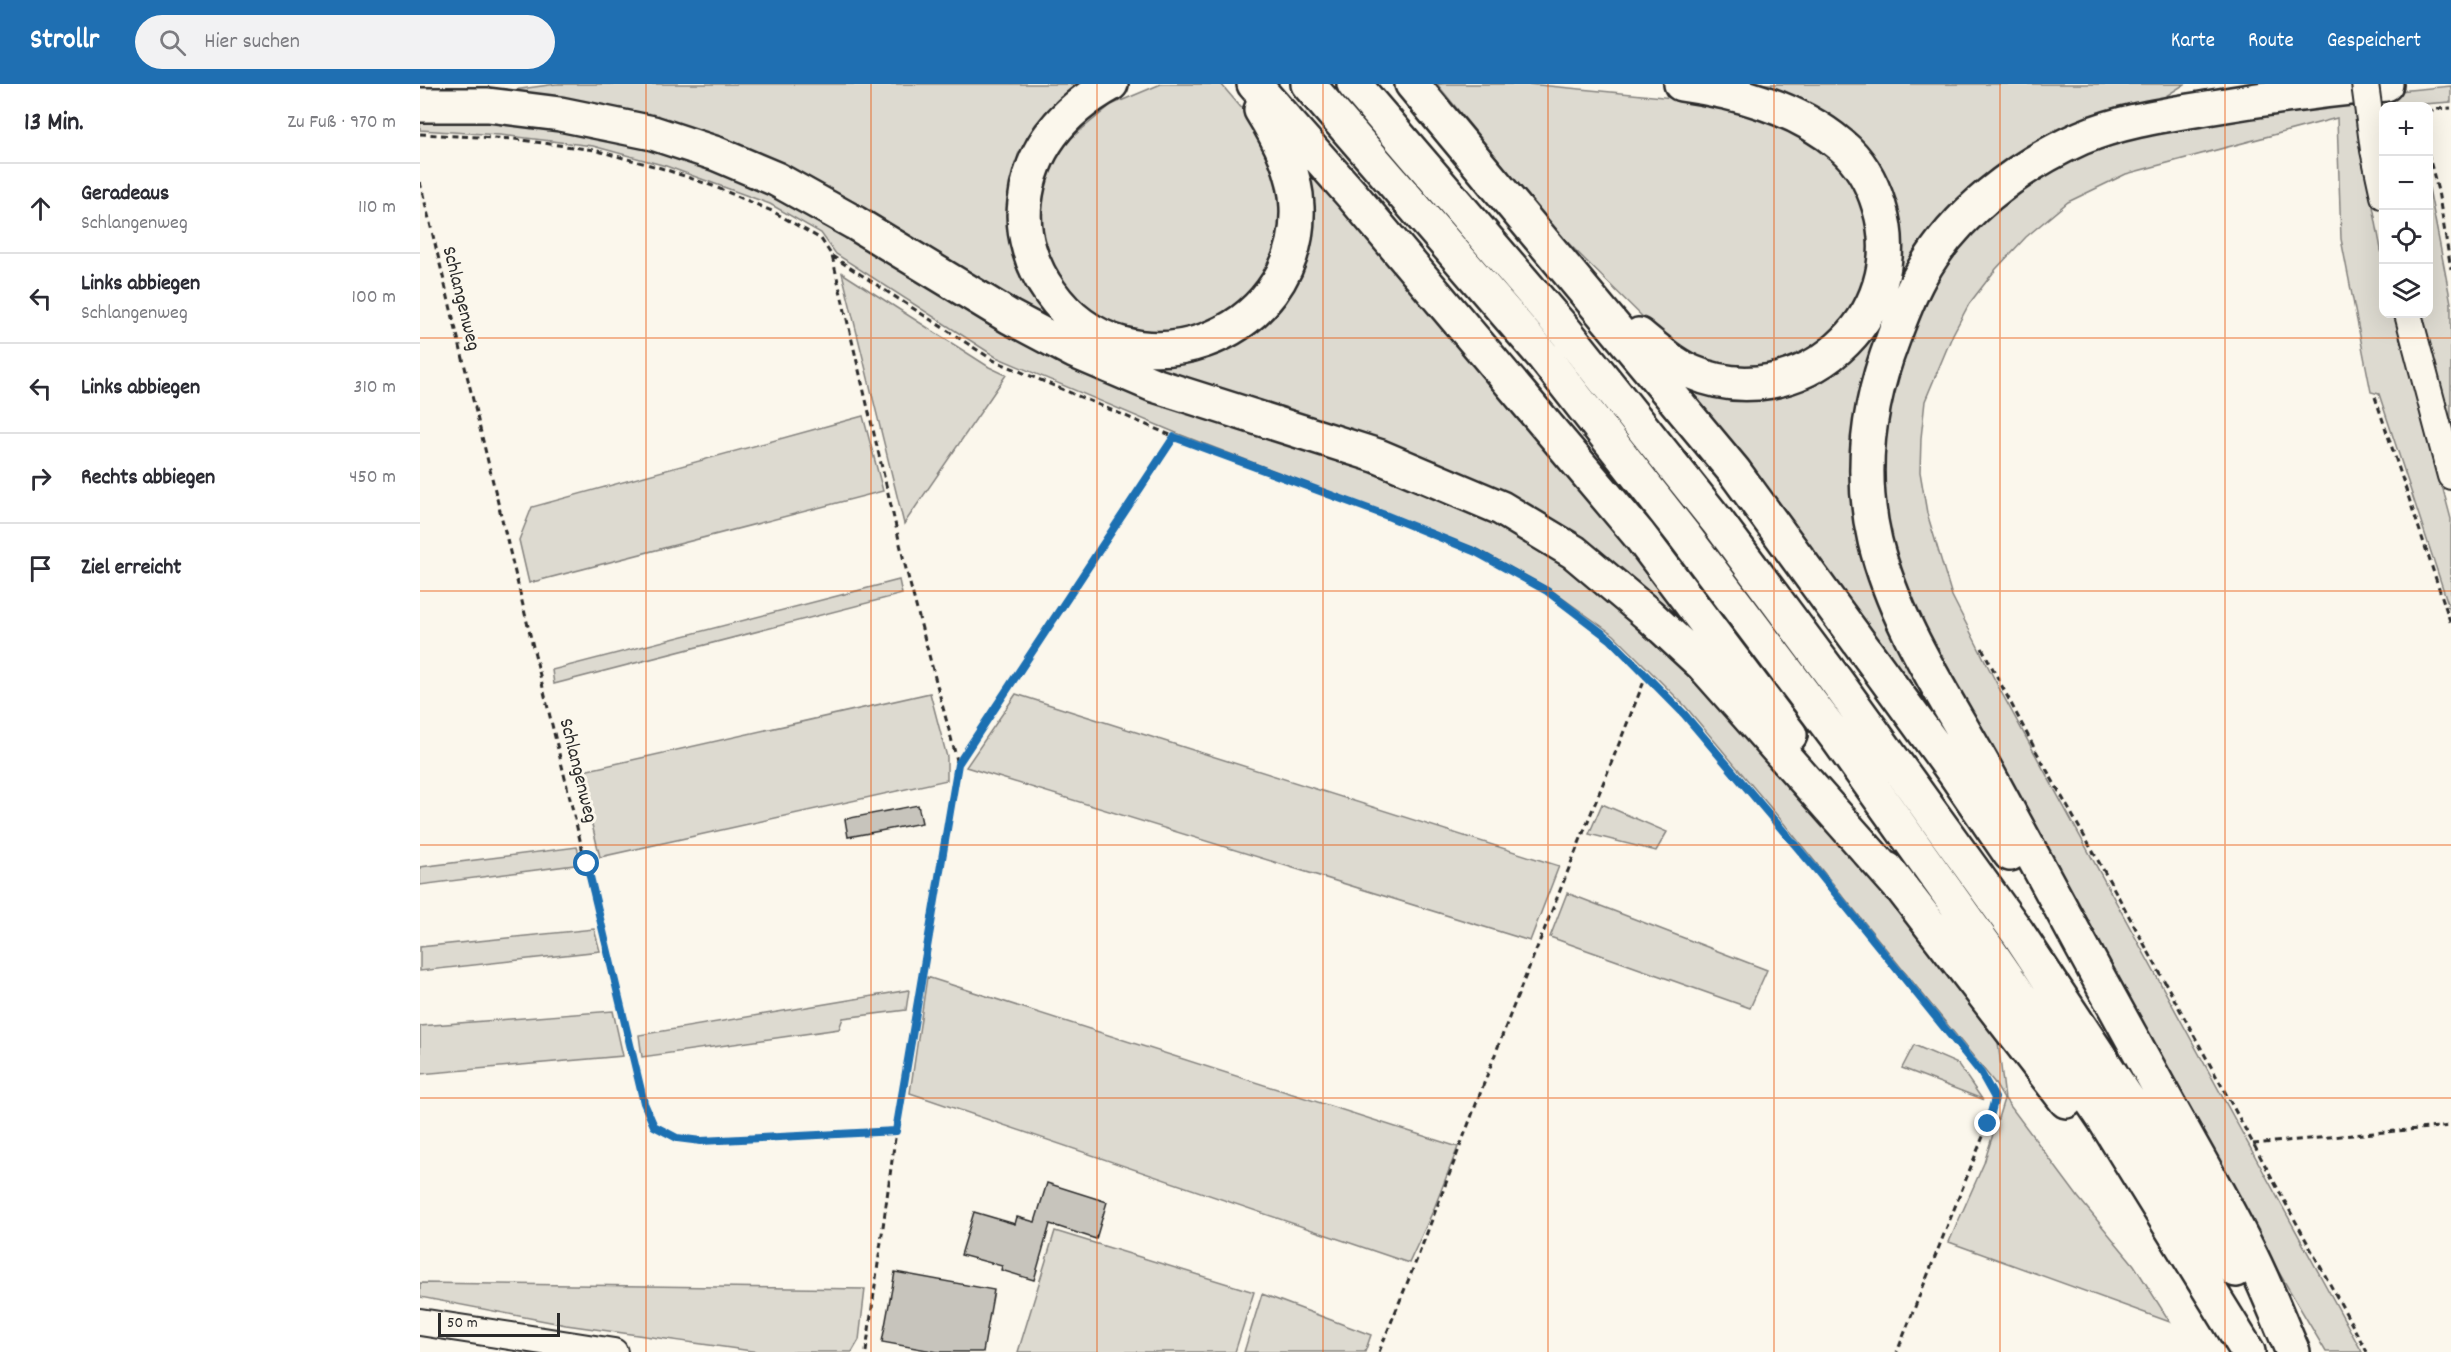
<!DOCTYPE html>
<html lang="de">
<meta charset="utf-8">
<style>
body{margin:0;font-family:Dekko,sans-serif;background:#f2f2f3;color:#2b2b33}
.controls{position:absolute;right:18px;top:18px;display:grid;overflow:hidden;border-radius:12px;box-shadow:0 6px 24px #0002}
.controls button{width:54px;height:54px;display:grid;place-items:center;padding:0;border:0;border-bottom:2px solid #e1e1e2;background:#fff;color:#2b2b33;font:30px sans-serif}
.scale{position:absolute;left:18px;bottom:15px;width:122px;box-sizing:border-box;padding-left:6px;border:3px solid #2b2b2b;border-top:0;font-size:16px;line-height:21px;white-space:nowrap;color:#2b2b2b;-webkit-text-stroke:4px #fbf7ec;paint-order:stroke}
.stop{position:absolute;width:18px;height:18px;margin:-14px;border:4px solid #1f6fb2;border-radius:50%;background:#fff}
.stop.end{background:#1f6fb2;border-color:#fff;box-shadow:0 2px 6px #0008}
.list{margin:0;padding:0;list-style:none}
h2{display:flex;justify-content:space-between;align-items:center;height:78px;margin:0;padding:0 24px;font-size:26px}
h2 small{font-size:20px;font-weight:400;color:#7c7c81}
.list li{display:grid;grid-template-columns:39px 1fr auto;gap:18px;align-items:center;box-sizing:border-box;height:90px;padding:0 24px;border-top:2px solid #e1e1e2}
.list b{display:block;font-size:22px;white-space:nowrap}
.list p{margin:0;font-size:20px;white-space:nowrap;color:#7c7c81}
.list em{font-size:20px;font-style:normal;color:#7c7c81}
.icon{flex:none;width:33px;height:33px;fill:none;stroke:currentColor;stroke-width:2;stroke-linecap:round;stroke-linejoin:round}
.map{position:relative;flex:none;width:2031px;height:1268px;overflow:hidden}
header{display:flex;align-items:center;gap:36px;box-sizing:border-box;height:84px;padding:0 30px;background:#1f6fb2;color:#fff}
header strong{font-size:28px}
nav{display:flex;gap:33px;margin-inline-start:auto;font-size:21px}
.search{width:420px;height:54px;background:#f2f2f3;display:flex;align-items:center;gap:15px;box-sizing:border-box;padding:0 21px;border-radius:33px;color:#7c7c81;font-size:22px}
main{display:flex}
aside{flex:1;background:#fff}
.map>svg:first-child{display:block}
.green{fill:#dddad0;stroke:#84827e;stroke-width:1.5}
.building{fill:#c7c4bc;stroke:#2b2b2b;stroke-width:1.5}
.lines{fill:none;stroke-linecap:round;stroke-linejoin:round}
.secondary-casing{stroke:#2b2b2b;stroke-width:30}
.highway-casing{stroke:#2b2b2b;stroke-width:38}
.path{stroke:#2b2b2b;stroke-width:3;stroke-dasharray:6 4.5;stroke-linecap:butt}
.secondary{stroke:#fbf7ec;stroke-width:26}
.highway{stroke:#fbf7ec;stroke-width:33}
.secondary-bridge-casing{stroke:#2b2b2b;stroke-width:30;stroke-linecap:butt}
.secondary-bridge{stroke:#fbf7ec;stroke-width:26}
.route{stroke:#1f6fb2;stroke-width:8}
.grid{fill:none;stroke:#e8590c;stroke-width:1.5;stroke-opacity:0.55}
.labels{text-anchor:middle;stroke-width:6;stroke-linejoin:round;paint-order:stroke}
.street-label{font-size:20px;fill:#2b2b2b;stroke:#fbf7ec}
</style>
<header>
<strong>Strollr</strong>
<div class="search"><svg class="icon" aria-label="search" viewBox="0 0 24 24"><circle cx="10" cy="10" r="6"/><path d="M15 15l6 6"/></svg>Hier suchen</div>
<nav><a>Karte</a><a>Route</a><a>Gespeichert</a></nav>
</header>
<main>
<aside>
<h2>13 Min.<small>Zu Fuß · 970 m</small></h2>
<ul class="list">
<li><svg class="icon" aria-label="ahead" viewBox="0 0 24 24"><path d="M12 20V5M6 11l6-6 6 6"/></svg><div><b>Geradeaus</b><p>Schlangenweg</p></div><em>110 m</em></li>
<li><svg class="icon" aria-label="left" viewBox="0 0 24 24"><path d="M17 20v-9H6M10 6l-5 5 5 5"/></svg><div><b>Links abbiegen</b><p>Schlangenweg</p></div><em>100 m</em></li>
<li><svg class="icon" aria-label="left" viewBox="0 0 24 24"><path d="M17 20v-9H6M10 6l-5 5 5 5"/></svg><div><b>Links abbiegen</b></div><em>310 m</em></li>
<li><svg class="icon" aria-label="right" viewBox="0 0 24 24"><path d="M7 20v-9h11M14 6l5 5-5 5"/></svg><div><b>Rechts abbiegen</b></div><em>450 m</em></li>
<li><svg class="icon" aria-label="arrive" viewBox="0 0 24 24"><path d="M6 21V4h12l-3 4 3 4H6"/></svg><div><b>Ziel erreicht</b></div></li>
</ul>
</aside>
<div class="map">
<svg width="2031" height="1268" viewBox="0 0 2031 1268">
<rect width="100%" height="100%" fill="#fbf7ec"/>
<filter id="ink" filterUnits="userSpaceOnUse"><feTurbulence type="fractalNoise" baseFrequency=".0167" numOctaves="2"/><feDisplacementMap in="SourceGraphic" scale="12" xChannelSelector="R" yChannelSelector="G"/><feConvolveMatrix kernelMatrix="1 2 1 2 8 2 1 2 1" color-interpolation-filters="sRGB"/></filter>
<g filter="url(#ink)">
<path class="green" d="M136 0H675L644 60 691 21 741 0H801L824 27 852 73 882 88 889 84 941 144 1223 482 1276 550 1206 492 702 276 635 244 410 106 73 9Z
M1017 0H1108L1274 16 1280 0H1765L1735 19 1567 99 1445 293 1489 571 1512 627 1390 465 1250 290 1283 279 1256 266 1135 146Z
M2031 2V18L2003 20 2001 22H1964L1963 37 1958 9Z
M1933 14 1963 176 1964 230H1976L2031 435V529L1959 310 1951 308 1921 155 1917 34 1706 90 1648 118 1606 153 1576 185 1549 220 1533 250 1505 317 1501 354 1500 388 1507 429 1532 512 1579 604 1942 1268H1906L1825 1131 1532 610 1479 490 1463 423 1461 370 1478 272 1526 177 1561 136 1608 99 1646 76 1694 56Z
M0 33 113 38 171 49 293 83 883 363 985 399 1074 436 1151 481 1227 540 1463 803 1577 950 1585 1015 1658 1113 1714 1181 1750 1238 1529 1158 1564 1079 1584 1015 1574 998 1361 736 1265 622 1194 551 1129 505 1059 466 761 351 576 273 416 170 401 149 350 120 246 82 173 62 80 51 0 46Z
M2009 104 2031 219V359L1996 230H2008Z
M422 189 569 283 586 291 484 440Z
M443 332 463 407 109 499 99 456 112 423Z
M479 496 482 510 134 600 132 586Z
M510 609 527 673V696L180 773 159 688Z
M596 610 1139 782 1110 857 546 683Z
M1182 720 1247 748 1236 767 1169 750Z
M157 763 162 780 0 801V783Z
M1147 809 1347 886 1330 924 1130 853Z
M174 845 180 867 0 887V863Z
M507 893 1038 1063 1013 1127 989 1179 490 1009Z
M489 906 486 926 423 934 419 945 222 973 219 951Z
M193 927 203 972 0 990V942Z
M1494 961 1538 980 1562 1015 1482 984Z
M635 1147 834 1208 815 1268H598Z
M0 1199 445 1205 439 1256 432 1268H339L146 1241 0 1213Z
M842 1210 951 1251 945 1268H824Z"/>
<path class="building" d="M498 721 502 739 428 753 425 735Z
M627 1099 687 1118 676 1155 630 1140 614 1196 581 1186 582 1182 541 1171 554 1128 595 1140 597 1133 615 1138Z
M475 1188 574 1206 563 1268H518L462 1258Z"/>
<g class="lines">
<defs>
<path id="secondary" d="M1954 66 1964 112
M1988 230 2031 392
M0 1238 194 1268"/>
<path id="highway" d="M691 0C644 26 611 63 605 118 601 150 612 183 630 208 707 318 882 256 877 123 876 88 859 55 841 26
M834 0 932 111 1219 451 1370 651
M888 0 1124 273 1264 451 1417 654 1570 868 1684 1035 1828 1268
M934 0 1147 249 1297 437 1417 598 1598 849 1715 1026 1816 1186
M992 0 1314 387 1533 687 1590 770
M0 21H68L140 30 233 49 297 70 356 95 435 139 590 233 654 267 734 301 958 372 1081 424 1154 468 1229 531 1283 581 1479 802
M1219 251C1236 265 1252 279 1271 288 1378 334 1494 234 1459 122 1452 99 1439 76 1421 61 1376 23 1317 8 1261 0
M1467 785 1646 1017
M1873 1268C1858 1234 1845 1199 1828 1166 1801 1112 1770 1060 1741 1007 1684 904 1628 801 1572 697 1530 619 1476 544 1455 457 1439 389 1448 320 1473 255 1481 233 1489 212 1500 192 1534 130 1598 82 1661 54 1701 37 1744 31 1787 24 1846 14 1906 6 1966 0"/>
</defs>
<use href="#secondary" class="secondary-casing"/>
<use href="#highway" class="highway-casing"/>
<path class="path" d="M2008 30 2016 25 2031 24
M0 50 94 55 174 66 241 84 293 102 352 127 401 155 412 172 485 481 538 680
M2008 69 2018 107 2031 185
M0 98 224 1019 234 1042 257 1054 281 1057 476 1047
M412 172 573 276 755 353 965 431 1056 468 1127 507 1190 555 1265 630 1399 789 1561 989 1575 1014 1568 1040 1477 1268
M1955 313 2031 540
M1562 564 1616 667 1693 803 1947 1268
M1833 1060 2031 1042
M446 1268 476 1047 538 680 755 353
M959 1268 997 1175 1092 926 1227 590"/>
<use href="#secondary" class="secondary"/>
<use href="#highway" class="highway"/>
<defs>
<path id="secondary-bridge" d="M1945 0 1954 66"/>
</defs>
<use href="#secondary-bridge" class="secondary-bridge-casing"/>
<use href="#secondary-bridge" class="secondary-bridge"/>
</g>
</g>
<g class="lines" filter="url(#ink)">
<path class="route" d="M167 780 224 1019 234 1042 257 1054 281 1057 476 1047 538 680 754 353 965 431 1056 468 1127 507 1190 555 1264 630 1399 789 1561 989 1575 1014 1568 1040"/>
</g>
<path class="grid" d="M226 0V1268M451 0V1268M677 0V1268M903 0V1268M1128 0V1268M1354 0V1268M1580 0V1268M1805 0V1268M0 254H2031M0 507H2031M0 761H2031M0 1014H2031"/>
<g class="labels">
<g class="street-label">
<text transform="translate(43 214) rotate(76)" y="7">Schlangenweg</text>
<text transform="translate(160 686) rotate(76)" y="7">Schlangenweg</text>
</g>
</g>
</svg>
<div class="controls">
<button>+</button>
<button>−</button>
<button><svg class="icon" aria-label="locate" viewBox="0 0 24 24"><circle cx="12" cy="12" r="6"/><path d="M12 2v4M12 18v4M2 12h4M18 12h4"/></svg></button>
<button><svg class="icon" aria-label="layers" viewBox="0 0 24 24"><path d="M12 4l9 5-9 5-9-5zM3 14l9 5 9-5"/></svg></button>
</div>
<div class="scale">50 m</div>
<div class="stop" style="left:167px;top:780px"></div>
<div class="stop end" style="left:1568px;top:1040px"></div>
</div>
</main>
